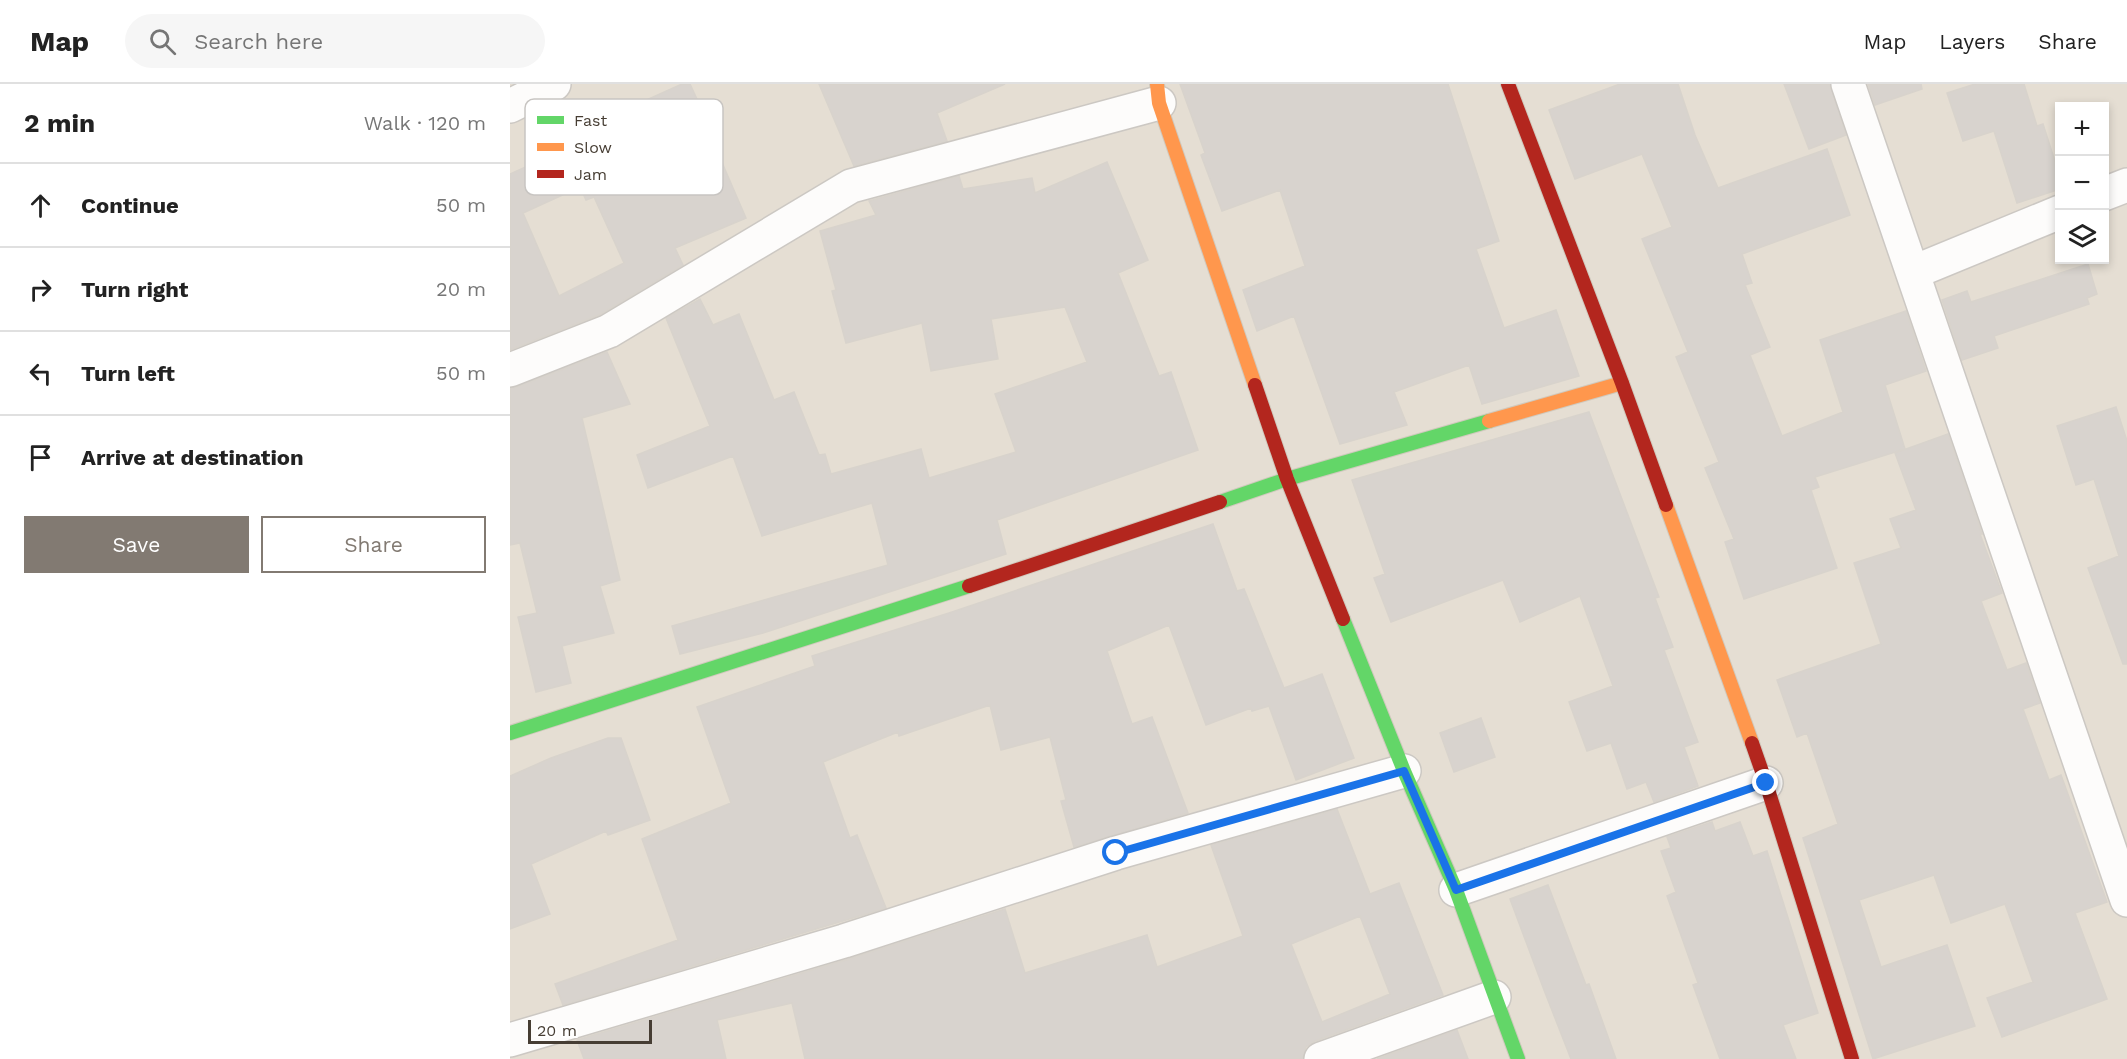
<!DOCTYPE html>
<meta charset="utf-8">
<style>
body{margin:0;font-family:"Work Sans",sans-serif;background:#f6f6f6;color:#222}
.controls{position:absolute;right:18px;top:18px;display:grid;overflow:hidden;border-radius:0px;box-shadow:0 3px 9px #0003}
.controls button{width:54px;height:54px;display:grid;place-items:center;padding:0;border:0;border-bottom:2px solid #e0e0e0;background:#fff;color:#222;font:30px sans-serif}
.scale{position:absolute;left:18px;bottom:15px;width:124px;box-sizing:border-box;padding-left:6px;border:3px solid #463d33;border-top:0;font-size:16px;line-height:21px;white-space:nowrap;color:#463d33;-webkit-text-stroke:4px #fff;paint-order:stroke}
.stop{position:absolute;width:18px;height:18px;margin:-14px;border:4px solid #1a73e8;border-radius:50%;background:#fff}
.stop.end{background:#1a73e8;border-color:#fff;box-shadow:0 2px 6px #0008}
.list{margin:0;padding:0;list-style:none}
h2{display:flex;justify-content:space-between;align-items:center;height:78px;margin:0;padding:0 24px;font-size:26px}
h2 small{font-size:20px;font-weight:400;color:#767676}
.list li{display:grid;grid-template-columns:39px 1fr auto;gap:18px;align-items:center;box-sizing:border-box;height:84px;padding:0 24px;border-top:2px solid #e0e0e0}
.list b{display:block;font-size:22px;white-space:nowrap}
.list em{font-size:20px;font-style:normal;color:#767676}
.actions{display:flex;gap:12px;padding:18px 24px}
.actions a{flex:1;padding:14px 0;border:2px solid #827a72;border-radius:0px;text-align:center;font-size:21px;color:#827a72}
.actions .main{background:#827a72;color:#fff}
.icon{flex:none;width:33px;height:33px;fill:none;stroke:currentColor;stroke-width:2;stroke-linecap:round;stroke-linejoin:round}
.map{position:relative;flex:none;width:1617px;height:975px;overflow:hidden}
header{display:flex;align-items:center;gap:36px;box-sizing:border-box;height:84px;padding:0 30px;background:#fff;border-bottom:2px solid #e0e0e0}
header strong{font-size:28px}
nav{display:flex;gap:33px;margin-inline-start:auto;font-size:21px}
.search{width:420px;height:54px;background:#f6f6f6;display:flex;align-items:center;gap:15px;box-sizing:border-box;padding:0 21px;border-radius:33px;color:#767676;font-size:22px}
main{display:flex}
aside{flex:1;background:#fff}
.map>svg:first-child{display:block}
.residential{fill:#e5ded3;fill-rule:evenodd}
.building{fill:#d8d3ce;stroke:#d8d3cc;stroke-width:1.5;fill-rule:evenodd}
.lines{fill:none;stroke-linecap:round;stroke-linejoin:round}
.street-casing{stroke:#ccc8c3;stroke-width:36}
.fast-casing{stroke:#d0c9bd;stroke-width:16}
.slow-casing{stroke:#d0c9bd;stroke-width:16}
.jam-casing{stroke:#d0c9bd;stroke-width:16}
.street{stroke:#fdfcfb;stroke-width:33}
.fast{stroke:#63d668;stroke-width:14}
.slow{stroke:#ff974d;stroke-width:14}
.jam{stroke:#b3261e;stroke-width:14}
.route{stroke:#1a73e8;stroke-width:8}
.key{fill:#fff;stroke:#c8c5c2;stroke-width:1.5}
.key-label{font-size:16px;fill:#463d33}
</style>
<header>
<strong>Map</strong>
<div class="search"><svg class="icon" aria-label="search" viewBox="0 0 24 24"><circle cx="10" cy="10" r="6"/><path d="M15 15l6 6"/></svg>Search here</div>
<nav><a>Map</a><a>Layers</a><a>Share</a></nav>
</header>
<main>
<aside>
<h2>2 min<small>Walk · 120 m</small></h2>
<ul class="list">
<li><svg class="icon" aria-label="ahead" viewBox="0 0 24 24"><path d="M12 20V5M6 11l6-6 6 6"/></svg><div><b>Continue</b></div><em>50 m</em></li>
<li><svg class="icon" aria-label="right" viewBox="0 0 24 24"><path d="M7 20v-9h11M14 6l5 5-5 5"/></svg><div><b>Turn right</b></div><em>20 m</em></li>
<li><svg class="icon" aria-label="left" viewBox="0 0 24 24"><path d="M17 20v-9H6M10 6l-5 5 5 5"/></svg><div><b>Turn left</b></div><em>50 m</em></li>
<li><svg class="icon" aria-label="arrive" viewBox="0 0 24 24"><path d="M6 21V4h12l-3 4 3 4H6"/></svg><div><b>Arrive at destination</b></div></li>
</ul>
<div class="actions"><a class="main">Save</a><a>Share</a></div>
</aside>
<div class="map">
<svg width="1617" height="975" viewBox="0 0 1617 975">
<rect width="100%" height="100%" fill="#f0ece6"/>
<path class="residential" d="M0 0H1617V975H0ZM1550 22H1594V176H1550Z"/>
<path class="building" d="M172 0H180L204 52 201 53 236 134 165 164 173 181 91 230 0 266V90L110 40 105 30ZM70 103 76 116 84 113 114 179 49 212 13 129Z
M309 0H495L427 29 437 57 344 82Z
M670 0H938L989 157 966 165 994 244 1046 226 1069 292 972 320 959 281 884 308 897 341 830 360 784 232 747 247 733 206 795 182 770 106 712 127 691 71 695 69Z
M1110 0H1168L1185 51 1208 104 1317 65 1340 131 1232 170 1242 199 1235 201 1260 263 1240 271 1272 352 1333 328 1310 256 1396 227 1416 287 1375 301 1395 365 1305 393 1309 403 1301 406 1327 484 1234 515 1215 458 1224 455 1195 384 1209 378 1166 273 1178 268 1132 155 1162 143 1132 70 1065 95 1039 26Z
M1274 0H1320L1336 51 1299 65Z
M1358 0H1411L1412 5 1365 21Z
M1465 0H1514L1527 42 1533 40 1550 93V105L1507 119 1484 47 1453 57 1437 9Z
M597 78 638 176 608 189 649 292 661 288 688 366 487 436 496 470 253 549 170 570 162 542 378 481 362 419 252 452 223 372 138 404 127 371 200 342 156 234 190 215 203 241 229 230 264 316 284 308 309 371 315 370 321 390 411 365 419 394 506 368 485 310 577 278 555 223 481 235 488 275 421 287 412 239 336 259 322 207 326 206 310 147 366 131 359 117 449 92 453 105 522 94 525 109Z
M1578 180 1587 210 1577 214 1579 220 1484 252 1488 264 1452 276 1432 216 1457 207 1461 218Z
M97 268 120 320 72 334 110 496 90 502 104 549 52 562 61 599 26 608 8 533 27 529 10 459 0 461V304L7 303Z
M1606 323 1617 357V580H1613L1578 484 1609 472 1584 395 1566 401 1547 342Z
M1079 328 1149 513 1145 514 1163 563 1154 566 1188 658 1174 663 1188 702 1144 718 1136 698 1117 705 1101 659 1077 667 1059 618 1103 602 1070 512 1010 538 993 496 881 538 864 494 875 490 842 396Z
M1438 350 1472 450H1470L1492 509 1471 517 1497 586 1516 579 1530 619 1513 625 1539 696 1551 691 1597 818 1565 829 1597 915 1492 953 1477 914 1523 898 1495 820 1441 839 1424 791 1349 816 1371 883 1437 861 1465 942 1363 975 1293 754 1328 740 1297 649 1287 653 1267 596 1371 560 1344 479 1391 464 1380 435 1406 426 1385 369Z
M703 440 727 507 734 505 774 604 812 590 844 674 786 696 759 622 742 627 741 624 696 641 659 541 597 567 622 640 642 633 678 729 564 763 551 717 556 716 540 653 491 666 480 621 389 652 388 648 313 678 340 754 347 751 376 824 53 921 45 900 168 856 132 755 221 719 187 623 305 582 302 572 439 529Z
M971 634 985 673 944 688 930 649Z
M98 654H111L140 736 98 751 96 747 21 780 40 830 0 845V692L41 674Z
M827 725 860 810 889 799 933 911 805 957 796 963 793 975H295L282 919 207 936 216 975H74L67 956 339 875 495 825 515 889 637 851 647 883 733 852 701 761ZM850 832 880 910 812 938 781 860Z
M1202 738 1205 747 1230 738 1243 772 1257 767 1308 929 1273 941 1286 975H1210L1183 901 1188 899 1157 812 1166 808 1151 767 1161 764 1157 753Z
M1038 801 1076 901 1079 900 1106 975H1061L1034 906 1000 815Z
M947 946 958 975H867Z"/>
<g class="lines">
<defs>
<path id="street" d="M1338 0 1617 816
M0 22 44 0
M1594 110 1617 101
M1404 188 1550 128
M0 286 99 247 341 102 649 19
M946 806 1256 699
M0 956 334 857 606 769 894 687
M811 975 984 913"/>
<path id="fast" d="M710 418 777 395 979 337
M833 535 894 687 946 806 1008 975
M0 649 459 502"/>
<path id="slow" d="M647 0 649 19 745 301
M979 337 1112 299
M1156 421 1242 659"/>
<path id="jam" d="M998 0 1112 299 1156 421
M745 301 777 395 833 535
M459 502 710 418
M1242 659 1256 699 1342 975"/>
</defs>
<use href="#street" class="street-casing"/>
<use href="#fast" class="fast-casing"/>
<use href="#slow" class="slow-casing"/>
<use href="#jam" class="jam-casing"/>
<use href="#street" class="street"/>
<use href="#fast" class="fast"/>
<use href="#slow" class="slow"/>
<use href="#jam" class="jam"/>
</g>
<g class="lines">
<path class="route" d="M606 769 894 687 946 806 1256 699"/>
</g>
<rect x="15" y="15" width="198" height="96" rx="9" class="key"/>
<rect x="27" y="32" width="27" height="8" fill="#63d668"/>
<rect x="27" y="59" width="27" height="8" fill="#ff974d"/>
<rect x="27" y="86" width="27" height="8" fill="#b3261e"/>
<g class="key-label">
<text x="64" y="42">Fast</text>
<text x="64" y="69">Slow</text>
<text x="64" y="96">Jam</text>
</g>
</svg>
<div class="controls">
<button>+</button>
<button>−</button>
<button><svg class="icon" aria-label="layers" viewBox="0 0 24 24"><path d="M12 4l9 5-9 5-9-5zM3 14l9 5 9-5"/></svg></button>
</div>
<div class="scale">20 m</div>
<div class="stop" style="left:606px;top:769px"></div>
<div class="stop end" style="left:1256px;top:699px"></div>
</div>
</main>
